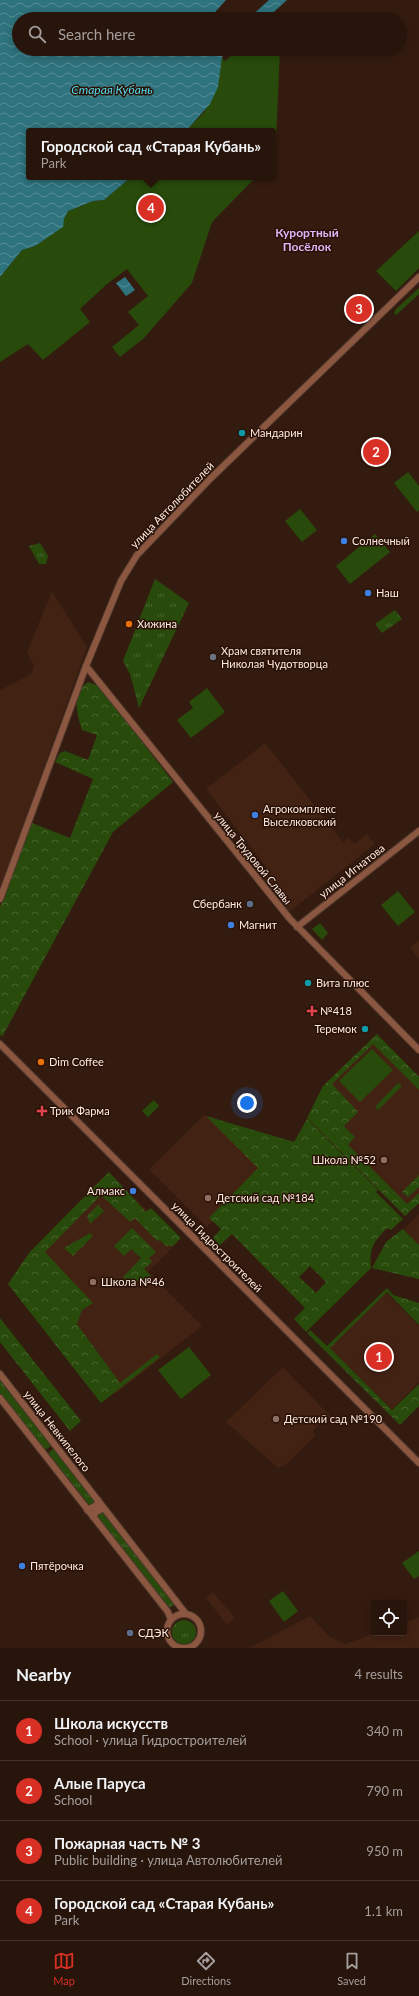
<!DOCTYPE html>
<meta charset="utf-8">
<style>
body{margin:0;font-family:Lato,sans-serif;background:#2f1d14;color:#f1f3f6}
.controls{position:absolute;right:12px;bottom:12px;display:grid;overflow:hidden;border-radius:4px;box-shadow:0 2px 10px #0003}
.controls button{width:36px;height:36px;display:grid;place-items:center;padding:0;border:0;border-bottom:1px solid #43332c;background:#27140b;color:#f1f3f6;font:20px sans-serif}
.you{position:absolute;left:247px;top:1103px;width:14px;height:14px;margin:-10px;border:3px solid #fff;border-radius:50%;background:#1a73e8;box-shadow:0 0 0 6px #1a73e833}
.badge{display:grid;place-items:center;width:26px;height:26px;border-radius:50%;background:#d93025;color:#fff;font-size:13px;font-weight:700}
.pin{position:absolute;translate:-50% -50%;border:2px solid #fff;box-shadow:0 1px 4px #0006}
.popup{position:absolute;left:26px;top:128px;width:250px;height:52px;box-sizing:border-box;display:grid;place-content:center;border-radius:4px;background:#27140b;filter:drop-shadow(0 1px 3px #0005);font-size:13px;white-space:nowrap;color:#a49e9d}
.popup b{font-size:15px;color:#f1f3f6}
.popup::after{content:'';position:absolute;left:50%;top:100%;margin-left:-8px;border:8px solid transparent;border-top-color:#27140b}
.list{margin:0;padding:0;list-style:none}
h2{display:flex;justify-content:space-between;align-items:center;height:52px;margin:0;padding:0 16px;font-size:17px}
h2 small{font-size:13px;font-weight:400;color:#a49e9d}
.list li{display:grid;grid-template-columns:26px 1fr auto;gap:12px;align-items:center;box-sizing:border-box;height:60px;padding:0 16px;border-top:1px solid #43332c}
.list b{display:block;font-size:15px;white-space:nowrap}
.list p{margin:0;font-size:13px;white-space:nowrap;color:#a49e9d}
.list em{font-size:13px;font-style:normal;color:#a49e9d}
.icon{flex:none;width:22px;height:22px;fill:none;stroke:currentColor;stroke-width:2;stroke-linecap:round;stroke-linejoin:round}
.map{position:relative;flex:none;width:419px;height:1648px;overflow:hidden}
.search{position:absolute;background:#27140b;box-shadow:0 2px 10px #0003;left:12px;right:12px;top:12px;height:44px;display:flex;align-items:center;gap:10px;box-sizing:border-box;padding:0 14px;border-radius:22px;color:#a49e9d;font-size:15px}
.sheet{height:292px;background:#27140b}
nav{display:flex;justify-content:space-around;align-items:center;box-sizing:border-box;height:56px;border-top:1px solid #43332c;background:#27140b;font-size:11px;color:#a49e9d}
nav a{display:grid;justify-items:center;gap:2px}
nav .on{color:#d93025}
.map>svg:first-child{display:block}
.built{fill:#422213}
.grass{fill:url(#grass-tufts)}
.forest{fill:url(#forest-crowns);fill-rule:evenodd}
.park{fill:#284b0b}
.water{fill:url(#water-waves)}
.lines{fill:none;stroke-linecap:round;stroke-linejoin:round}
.minor-casing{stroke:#50382d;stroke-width:8}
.minor{stroke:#8c5740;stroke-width:6}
.culture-dot{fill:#0f9aa8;stroke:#2a1106;stroke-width:1.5}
.shop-dot{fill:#3f7fe0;stroke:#2a1106;stroke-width:1.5}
.food-dot{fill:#e8710a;stroke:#2a1106;stroke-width:1.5}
.worship-dot{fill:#6b7280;stroke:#2a1106;stroke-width:1.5}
.service-dot{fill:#5c6f8a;stroke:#2a1106;stroke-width:1.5}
.health-dot{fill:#e0444e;stroke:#2a1106;stroke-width:1.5}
.education-dot{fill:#8d6e63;stroke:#2a1106;stroke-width:1.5}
.labels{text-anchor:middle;stroke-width:3;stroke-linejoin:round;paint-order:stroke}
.poi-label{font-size:11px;fill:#fdebe3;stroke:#2a1106;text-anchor:start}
.street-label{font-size:11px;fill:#fdebe3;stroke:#2a1106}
.water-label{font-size:12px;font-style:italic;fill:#55dbed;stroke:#2a1106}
.neighbourhood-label{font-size:12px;font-weight:bold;fill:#dcb6f9;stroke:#2a1106}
</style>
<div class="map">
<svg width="419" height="1648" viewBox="0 0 419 1648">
<defs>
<pattern id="grass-tufts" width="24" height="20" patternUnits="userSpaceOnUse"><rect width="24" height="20" fill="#284b0b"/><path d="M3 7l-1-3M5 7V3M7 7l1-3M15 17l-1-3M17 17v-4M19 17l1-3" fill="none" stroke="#48652e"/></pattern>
<pattern id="forest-crowns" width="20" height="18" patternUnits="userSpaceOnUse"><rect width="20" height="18" fill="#284b0b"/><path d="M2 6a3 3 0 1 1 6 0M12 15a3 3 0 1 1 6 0" fill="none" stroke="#48652e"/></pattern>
<pattern id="water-waves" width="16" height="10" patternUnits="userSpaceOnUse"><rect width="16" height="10" fill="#2e737d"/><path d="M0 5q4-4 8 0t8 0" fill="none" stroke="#588e95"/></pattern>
</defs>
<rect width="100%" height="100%" fill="#341b0f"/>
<path class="built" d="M52 591 87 647 0 890V690L31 674 34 666 27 652Z
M265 743 343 842 349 838 354 844 367 834 375 844 289 912 264 880 271 873 206 789Z
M419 940V959L410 948Z
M377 1034 419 1077V1203L405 1216 307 1118 323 1086Z
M204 1115 249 1130 277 1159 207 1227 149 1169Z
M104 1176 108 1180 112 1176 178 1242 148 1272 202 1326 115 1394 22 1274 29 1253Z
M419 1214V1245L404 1229Z
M386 1292 419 1326V1382L392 1409 330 1348Z
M283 1367 335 1421 326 1417 313 1430 315 1436 287 1464 278 1468 226 1422Z
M213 1592 235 1618 227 1625 206 1598Z
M310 1616 330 1637 345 1644 376 1633H404V1623L419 1617V1648H249Z"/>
<path class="grass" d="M419 288V294L396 315 394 313 396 309Z
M40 543 48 556 46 564H39L29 546Z
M155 579 189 603 139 708 130 674 123 661Z
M395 610 402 619 382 633 375 624Z
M398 1083 402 1086 378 1110 375 1107Z
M98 1205 104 1211 90 1224 87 1216Z
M0 1380 51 1446 45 1450 0 1393Z
M54 1448 96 1502 95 1503 90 1506 48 1453Z
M103 1511 175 1604 169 1608 97 1516Z
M172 1632a12 12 0 1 1 24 0a12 12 0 1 1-24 0Z"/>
<path class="forest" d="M88 682 99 686 173 782 113 832 2 1037 0 1034V907L32 823 70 838 93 779 55 762 60 753 65 751 88 760 97 735 82 730C77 715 71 693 88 682Z
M377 1034 419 1077V1090L373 1044 332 1084 358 1112 344 1126 355 1137 348 1145 407 1204 419 1193V1203L405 1216 307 1118 323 1086Z
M206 1116 294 1142 307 1119 378 1190 376 1192 403 1219 391 1230 387 1228C373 1242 369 1249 371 1268L306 1332 294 1319 305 1308 232 1234 220 1245 213 1238 221 1229 209 1218 258 1168ZM310 1266 326 1282 316 1293 299 1277Z
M109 1172 146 1212 151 1208 181 1238 173 1246H166L160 1240 157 1241 135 1218 130 1222 101 1195 45 1252 93 1303 82 1310 77 1324 120 1383 157 1354 160 1357 101 1403 8 1284 29 1253Z
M419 1175V1187L408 1197 402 1192Z
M132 1228 156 1252 149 1258 152 1262 144 1269 151 1276 143 1284 139 1280 130 1287 123 1277 141 1258 131 1249 124 1256 114 1246Z
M403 1229 419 1245V1279L372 1268 386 1242Z
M90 1233 93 1236 73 1256 64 1248Z
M387 1288 393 1295 419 1303V1325L387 1292 330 1348 392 1410 419 1384V1406L400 1425 307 1333 310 1330 327 1346Z
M0 1318 81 1421 70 1431 0 1342Z"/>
<path class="park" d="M239 49H280L276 142 273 153V131H186L205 111 222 57 225 61Z
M131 177H256L212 222 192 283 144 338 120 357 112 347 139 325 128 312 148 296 127 269 107 284 80 309 90 322 43 360 28 344 0 362V277L22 250 35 246 64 219 68 211 93 201 104 200Z
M419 231V268L396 291 376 271Z
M408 472 419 486V510L417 512 394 483Z
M300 509 317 530 302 542 285 521Z
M375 534 390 552 350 584 336 566Z
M207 688 225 712 191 738 177 720 193 708 189 702Z
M398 891 415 912 398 926 381 905Z
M320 923 328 933 322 940 312 929Z
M372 1049 393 1070 360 1102 339 1081Z
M154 1100 159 1106 148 1117 142 1111Z
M333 1277 340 1285 321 1304 314 1296Z
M189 1347 211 1375 181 1399 158 1370Z
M419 1551V1576L414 1579 402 1563Z
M283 1591 298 1611 284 1622 269 1601Z"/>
<path class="water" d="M0 0H226L216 11 213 19H19V49H231L222 57 218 87 210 104 186 131H29V177H131L104 200 93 201 68 211 64 219 63 227 35 246 22 250 0 277Z
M269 0H287L266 19H248Z
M125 277 135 290 126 296 116 283Z"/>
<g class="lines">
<defs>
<path id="minor" d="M86 666 290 919 419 1050
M0 899 86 666 121 581 137 555 210 479 419 277
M297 927 419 831
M0 1044 419 1463
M0 1374 186 1614
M0 1398 168 1612 171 1620
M87 1510 97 1505 98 1500
M93 1517 96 1512 104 1508
M167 1631a17 17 0 1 1 34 0a17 17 0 1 1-34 0Z"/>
</defs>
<use href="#minor" class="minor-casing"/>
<use href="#minor" class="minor"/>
</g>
<g class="culture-dot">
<circle cx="242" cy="433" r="4"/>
<circle cx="308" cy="983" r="4"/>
<circle cx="365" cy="1029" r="4"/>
</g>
<g class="shop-dot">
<circle cx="344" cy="541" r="4"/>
<circle cx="368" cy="593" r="4"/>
<circle cx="255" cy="815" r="4"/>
<circle cx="231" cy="925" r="4"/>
<circle cx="133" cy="1191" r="4"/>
<circle cx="22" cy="1566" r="4"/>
</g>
<g class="food-dot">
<circle cx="129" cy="624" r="4"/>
<circle cx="41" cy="1062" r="4"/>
</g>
<circle class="worship-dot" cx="213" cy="657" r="4"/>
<g class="service-dot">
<circle cx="250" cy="904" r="4"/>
<circle cx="130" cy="1633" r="4"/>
</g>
<g class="health-dot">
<path d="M310 1005h4v4h4v4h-4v4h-4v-4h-4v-4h4z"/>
<path d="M40 1105h4v4h4v4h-4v4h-4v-4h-4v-4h4z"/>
</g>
<g class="education-dot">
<circle cx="384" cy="1160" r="4"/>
<circle cx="208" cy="1198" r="4"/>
<circle cx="93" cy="1282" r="4"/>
<circle cx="276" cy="1419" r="4"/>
</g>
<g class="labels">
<g class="poi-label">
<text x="250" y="437">Мандарин</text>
<text x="352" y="545">Солнечный</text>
<text x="376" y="597">Наш</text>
<text x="137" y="628">Хижина</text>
<text x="221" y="655">Храм святителя<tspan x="221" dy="13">Николая Чудотворца</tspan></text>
<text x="263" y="813">Агрокомплекс<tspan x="263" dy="13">Выселковский</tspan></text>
<text x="242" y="908" text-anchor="end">Сбербанк</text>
<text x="239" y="929">Магнит</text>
<text x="316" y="987">Вита плюс</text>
<text x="320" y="1015">№418</text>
<text x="357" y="1033" text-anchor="end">Теремок</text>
<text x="49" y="1066">Dim Coffee</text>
<text x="50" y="1115">Трик Фарма</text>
<text x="376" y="1164" text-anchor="end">Школа №52</text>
<text x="125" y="1195" text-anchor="end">Алмакс</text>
<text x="216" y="1202">Детский сад №184</text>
<text x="101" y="1286">Школа №46</text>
<text x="284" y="1423">Детский сад №190</text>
<text x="30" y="1570">Пятёрочка</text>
<text x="138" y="1637">СДЭК</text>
</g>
<g class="street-label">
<text transform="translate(172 505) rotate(-46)" y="4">улица Автолюбителей</text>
<text transform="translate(253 858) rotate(51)" y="4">улица Трудовой Славы</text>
<text transform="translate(352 871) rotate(-38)" y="4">улица Игнатова</text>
<text transform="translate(217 1247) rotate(45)" y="4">улица Гидростроителей</text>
<text transform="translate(57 1431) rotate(52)" y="4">улица Невкипелого</text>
</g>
<g class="water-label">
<text x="112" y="94">Старая Кубань</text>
</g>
<g class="neighbourhood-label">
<text x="307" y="237">Курортный<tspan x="307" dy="14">Посёлок</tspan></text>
</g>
</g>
</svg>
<div class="controls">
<button><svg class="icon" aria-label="locate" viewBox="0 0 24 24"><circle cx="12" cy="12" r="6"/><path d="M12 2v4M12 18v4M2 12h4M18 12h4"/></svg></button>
</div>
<div class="you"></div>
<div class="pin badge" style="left:379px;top:1357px">1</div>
<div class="pin badge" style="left:376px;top:452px">2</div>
<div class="pin badge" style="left:359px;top:309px">3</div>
<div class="pin badge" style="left:151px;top:208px">4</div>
<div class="popup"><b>Городской сад «Старая Кубань»</b>Park</div>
<div class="search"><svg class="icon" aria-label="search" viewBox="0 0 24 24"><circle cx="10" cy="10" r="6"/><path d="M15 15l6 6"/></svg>Search here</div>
</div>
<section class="sheet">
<h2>Nearby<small>4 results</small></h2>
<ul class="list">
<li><span class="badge">1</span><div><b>Школа искусств</b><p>School · улица Гидростроителей</p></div><em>340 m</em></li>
<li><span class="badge">2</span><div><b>Алые Паруса</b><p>School</p></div><em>790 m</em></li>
<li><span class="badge">3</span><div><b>Пожарная часть № 3</b><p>Public building · улица Автолюбителей</p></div><em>950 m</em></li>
<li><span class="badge">4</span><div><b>Городской сад «Старая Кубань»</b><p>Park</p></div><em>1.1 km</em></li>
</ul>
</section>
<nav>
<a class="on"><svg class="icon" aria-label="map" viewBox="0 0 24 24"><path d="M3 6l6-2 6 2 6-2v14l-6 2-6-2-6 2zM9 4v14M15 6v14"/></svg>Map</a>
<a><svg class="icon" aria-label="directions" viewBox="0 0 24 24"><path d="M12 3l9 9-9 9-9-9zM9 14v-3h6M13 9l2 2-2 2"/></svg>Directions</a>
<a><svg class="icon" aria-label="saved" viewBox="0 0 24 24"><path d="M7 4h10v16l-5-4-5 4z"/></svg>Saved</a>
</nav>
